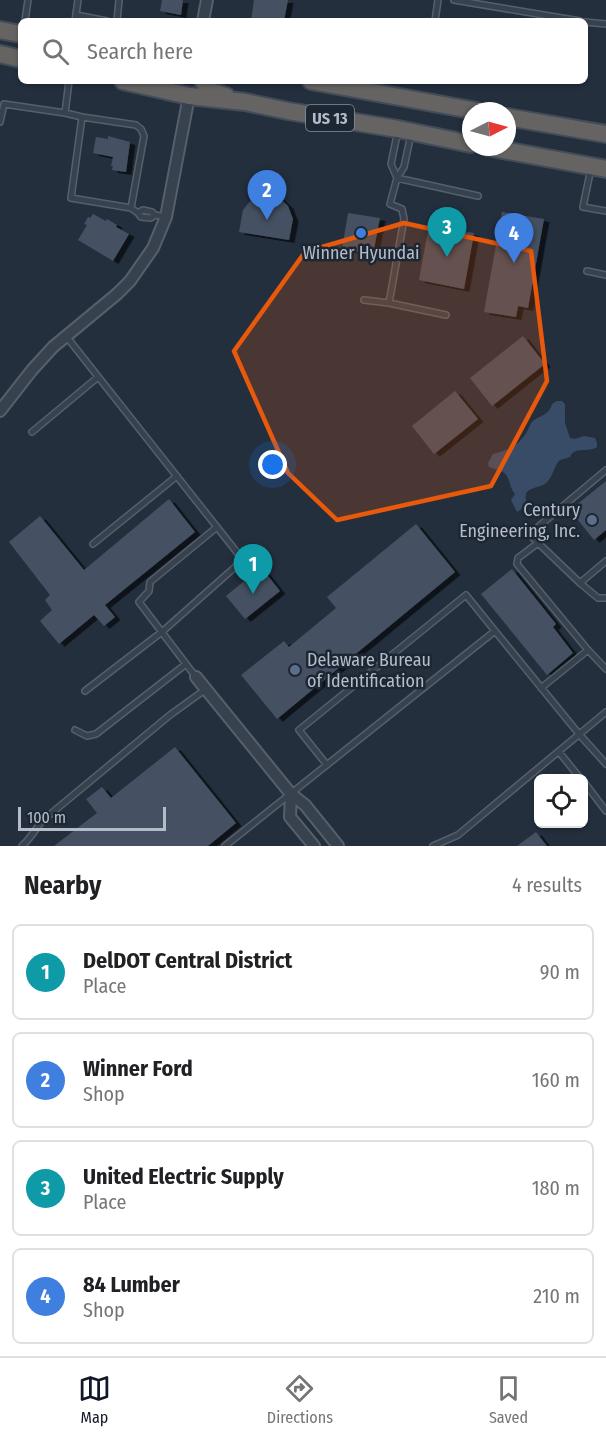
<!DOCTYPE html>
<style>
body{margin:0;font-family:"Fira Sans Condensed",sans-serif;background:#f2f2f2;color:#202124}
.controls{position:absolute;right:18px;bottom:18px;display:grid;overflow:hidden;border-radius:9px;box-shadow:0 2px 4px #0004}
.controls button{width:54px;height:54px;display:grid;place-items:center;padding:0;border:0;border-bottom:2px solid #e0e0e0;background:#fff;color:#202124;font:30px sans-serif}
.compass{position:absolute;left:462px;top:102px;width:54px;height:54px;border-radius:50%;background:#fff;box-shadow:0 2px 4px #0004;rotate:84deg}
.scale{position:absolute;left:18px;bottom:15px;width:148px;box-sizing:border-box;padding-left:6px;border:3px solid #b4bcc9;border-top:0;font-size:16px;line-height:21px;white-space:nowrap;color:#b4bcc9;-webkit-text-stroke:4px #1d2633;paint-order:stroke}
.you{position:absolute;left:273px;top:465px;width:21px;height:21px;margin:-15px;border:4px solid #fff;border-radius:50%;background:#1a73e8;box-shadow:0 0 0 9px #1a73e833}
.badge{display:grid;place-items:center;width:39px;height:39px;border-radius:50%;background:#111827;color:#fff;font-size:20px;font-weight:700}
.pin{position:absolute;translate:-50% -50px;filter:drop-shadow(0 2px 3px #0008)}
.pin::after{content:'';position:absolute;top:32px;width:21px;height:18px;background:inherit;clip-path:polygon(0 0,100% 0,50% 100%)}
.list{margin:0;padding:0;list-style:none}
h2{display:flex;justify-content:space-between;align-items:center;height:78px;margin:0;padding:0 24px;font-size:26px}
h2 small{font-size:20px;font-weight:400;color:#757577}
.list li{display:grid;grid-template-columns:39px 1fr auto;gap:18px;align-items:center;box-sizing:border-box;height:96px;margin:0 12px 12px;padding:0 12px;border:2px solid #e0e0e0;border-radius:9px}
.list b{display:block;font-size:22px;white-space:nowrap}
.list p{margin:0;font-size:20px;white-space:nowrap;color:#757577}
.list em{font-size:20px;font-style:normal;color:#757577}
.icon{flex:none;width:33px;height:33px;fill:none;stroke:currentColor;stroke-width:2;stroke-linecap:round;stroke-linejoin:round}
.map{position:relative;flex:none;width:606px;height:846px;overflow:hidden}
.search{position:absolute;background:#fff;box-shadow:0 2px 4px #0004;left:18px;right:18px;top:18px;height:66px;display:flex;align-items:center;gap:15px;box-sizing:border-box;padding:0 21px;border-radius:9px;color:#757577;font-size:22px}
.sheet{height:510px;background:#fff}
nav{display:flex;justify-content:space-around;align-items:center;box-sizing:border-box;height:84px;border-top:2px solid #e0e0e0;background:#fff;font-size:16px;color:#757577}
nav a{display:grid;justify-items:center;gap:3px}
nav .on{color:#111827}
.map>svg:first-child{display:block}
.water{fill:#394c67}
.building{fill:#455162;filter:url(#shadow)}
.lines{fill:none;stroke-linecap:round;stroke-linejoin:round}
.service-casing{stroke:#565f6c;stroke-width:8}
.minor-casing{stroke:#565f6c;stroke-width:14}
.trunk-casing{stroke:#434c59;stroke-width:20}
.service{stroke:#38414e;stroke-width:5}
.minor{stroke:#38414e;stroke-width:10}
.trunk{stroke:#656462;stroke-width:16}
.marked{fill:#e8590c;fill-opacity:0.2;stroke:#e8590c;stroke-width:4.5;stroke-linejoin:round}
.shop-dot{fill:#3f7fe0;stroke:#1d2633;stroke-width:2}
.service-dot{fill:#5c6f8a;stroke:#1d2633;stroke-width:2}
.labels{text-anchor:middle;stroke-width:5;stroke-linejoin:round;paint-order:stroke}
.shield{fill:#1d2633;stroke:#878f9c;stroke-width:1.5}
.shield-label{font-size:16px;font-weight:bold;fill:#b4bcc9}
.poi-label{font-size:18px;fill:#b4bcc9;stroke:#1d2633}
</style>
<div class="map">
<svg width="606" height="846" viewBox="0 0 606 846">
<defs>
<filter id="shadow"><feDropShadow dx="5.5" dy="3" stdDeviation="0" flood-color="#0009"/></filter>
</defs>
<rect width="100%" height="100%" fill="#242f3e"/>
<path class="water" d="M557 401H562L565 404V423L570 438 575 439 584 436 595 438 597 443V447C590 452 581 448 574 452 567 457 575 455 567 458 562 460 562 458 558 462 553 469 553 477 546 483 541 487 533 487 528 491 524 494 526 500 527 505L517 512 511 500 515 494C509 488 511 478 503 472 499 470 494 469 489 467L488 463 493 454C507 451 516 447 525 435 528 431 529 426 532 422 539 415 549 416 552 404Z"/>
<path class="building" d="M162 0H183L181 15 160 11Z
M254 0H288L284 21H251Z
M108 136 130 142 126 172 112 170 113 166H111L113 157 93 153 96 137 108 139Z
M266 195 279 197 288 206 293 219 289 240 239 232 243 210 251 200Z
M502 212 544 219 528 308 518 306 516 317 484 312Z
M348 213 380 218 373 254 342 249Z
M93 214 106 221 107 219 117 225 116 227 129 234 113 261 78 240 87 225 84 224 88 217 90 218Z
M429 225 474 233 464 289 419 280Z
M523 336 545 364 492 406 470 378Z
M455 391 478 419 434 454 412 426Z
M606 481V530L594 540 570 510Z
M169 499 195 532 105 605 115 617 104 626 94 615 59 644 40 621 52 610 45 600 50 595 9 542 40 516 84 570Z
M416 524 455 572 277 719 241 675 284 641 289 647 336 608 327 597Z
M261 567 280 591 245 619 226 596Z
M512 569 556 624 553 627 573 653 547 675 481 594Z
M175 747 236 823 208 846H54L97 813 86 799 102 787 111 798Z
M536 832 547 846H517Z"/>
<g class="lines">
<defs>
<path id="service" d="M454 0 580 21
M76 15 107 21
M25 21 28 0
M75 21 78 0
M117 21 119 0
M435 21 438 0
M585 22 606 24
M69 81 65 113 82 117 71 198 131 208 138 213
M82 117 136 125 141 129 144 136 131 208
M0 122 4 104 65 113
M398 130 391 164 397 178 404 167 411 134
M591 168 583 207 606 211
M155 215 152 212 143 210 138 213 141 217 151 218 155 215 166 217
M587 271 606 275
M364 300 389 303 404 219 402 209 390 204 397 178 478 196
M389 303 446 315
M66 336 243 560 163 631 85 691
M32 432 98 377
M538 543 518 558 517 564 588 650 606 669
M93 544 177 476
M606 561 580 583 598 598H606
M580 583 533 538 532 532 606 470
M186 664 139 602 149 591 150 582 217 527
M541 688 588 650
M75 730 87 736 96 734 186 664 196 677
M559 752 580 778
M327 765 299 730 466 595 495 631
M584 782 606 811
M22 846C30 839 35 830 42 821L170 715 206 689
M225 846 495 631 579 734 606 764
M433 846 458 835 606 712"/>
<path id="minor" d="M203 21 207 0
M0 411 32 370 53 347 117 294 130 281 153 248 166 217 189 96
M196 677 291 794 305 805 338 846
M291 794 290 817 314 846"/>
<path id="trunk" d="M0 30 21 34
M0 54 21 59
M123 81 189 96 245 102 288 111 398 129 471 144
M203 81 211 91 226 96
M311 81 477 111
M507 117 606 134
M487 147 606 169"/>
</defs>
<use href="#service" class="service-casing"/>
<use href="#minor" class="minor-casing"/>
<use href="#trunk" class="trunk-casing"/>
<use href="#service" class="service"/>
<use href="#minor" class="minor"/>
<use href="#trunk" class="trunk"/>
</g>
<path class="marked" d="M404 223 531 251 547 381 491 486 337 520 288 473 234 351 305 252Z"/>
<circle class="shop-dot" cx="361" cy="233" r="6"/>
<g class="service-dot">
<circle cx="592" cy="520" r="6"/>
<circle cx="295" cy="670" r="6"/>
</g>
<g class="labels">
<rect class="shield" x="306" y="105" width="48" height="26" rx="4.5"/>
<g class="shield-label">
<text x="330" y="124">US 13</text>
</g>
<g class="poi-label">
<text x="361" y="259">Winner Hyundai</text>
<text x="580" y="516" text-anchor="end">Century<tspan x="580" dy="21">Engineering, Inc.</tspan></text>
<text x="307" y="666" text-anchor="start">Delaware Bureau<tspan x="307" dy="21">of Identification</tspan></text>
</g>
</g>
</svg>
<div class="controls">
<button><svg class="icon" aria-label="locate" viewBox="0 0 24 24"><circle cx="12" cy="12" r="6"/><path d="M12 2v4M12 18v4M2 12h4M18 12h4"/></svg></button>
</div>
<svg class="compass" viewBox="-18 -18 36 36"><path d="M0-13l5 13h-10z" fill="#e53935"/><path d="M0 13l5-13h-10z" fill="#757577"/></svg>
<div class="scale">100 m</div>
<div class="you"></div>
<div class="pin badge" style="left:253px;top:594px;background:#0f9aa8">1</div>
<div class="pin badge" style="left:267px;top:220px;background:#3f7fe0">2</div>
<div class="pin badge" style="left:447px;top:257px;background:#0f9aa8">3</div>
<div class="pin badge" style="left:514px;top:263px;background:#3f7fe0">4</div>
<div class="search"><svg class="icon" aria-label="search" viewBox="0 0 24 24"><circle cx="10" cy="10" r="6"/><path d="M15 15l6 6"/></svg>Search here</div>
</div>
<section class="sheet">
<h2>Nearby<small>4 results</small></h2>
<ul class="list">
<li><span class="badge" style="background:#0f9aa8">1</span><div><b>DelDOT Central District</b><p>Place</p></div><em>90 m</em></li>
<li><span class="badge" style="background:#3f7fe0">2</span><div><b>Winner Ford</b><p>Shop</p></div><em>160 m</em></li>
<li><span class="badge" style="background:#0f9aa8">3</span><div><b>United Electric Supply</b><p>Place</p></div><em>180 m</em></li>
<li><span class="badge" style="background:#3f7fe0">4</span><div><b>84 Lumber</b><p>Shop</p></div><em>210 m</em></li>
</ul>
</section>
<nav>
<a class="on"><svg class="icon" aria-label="map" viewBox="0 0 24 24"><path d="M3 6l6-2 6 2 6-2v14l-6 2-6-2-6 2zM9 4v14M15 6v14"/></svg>Map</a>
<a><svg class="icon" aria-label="directions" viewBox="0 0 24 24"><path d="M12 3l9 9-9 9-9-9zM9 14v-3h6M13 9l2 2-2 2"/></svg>Directions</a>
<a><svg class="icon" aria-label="saved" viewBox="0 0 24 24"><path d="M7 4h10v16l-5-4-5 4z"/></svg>Saved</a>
</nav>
